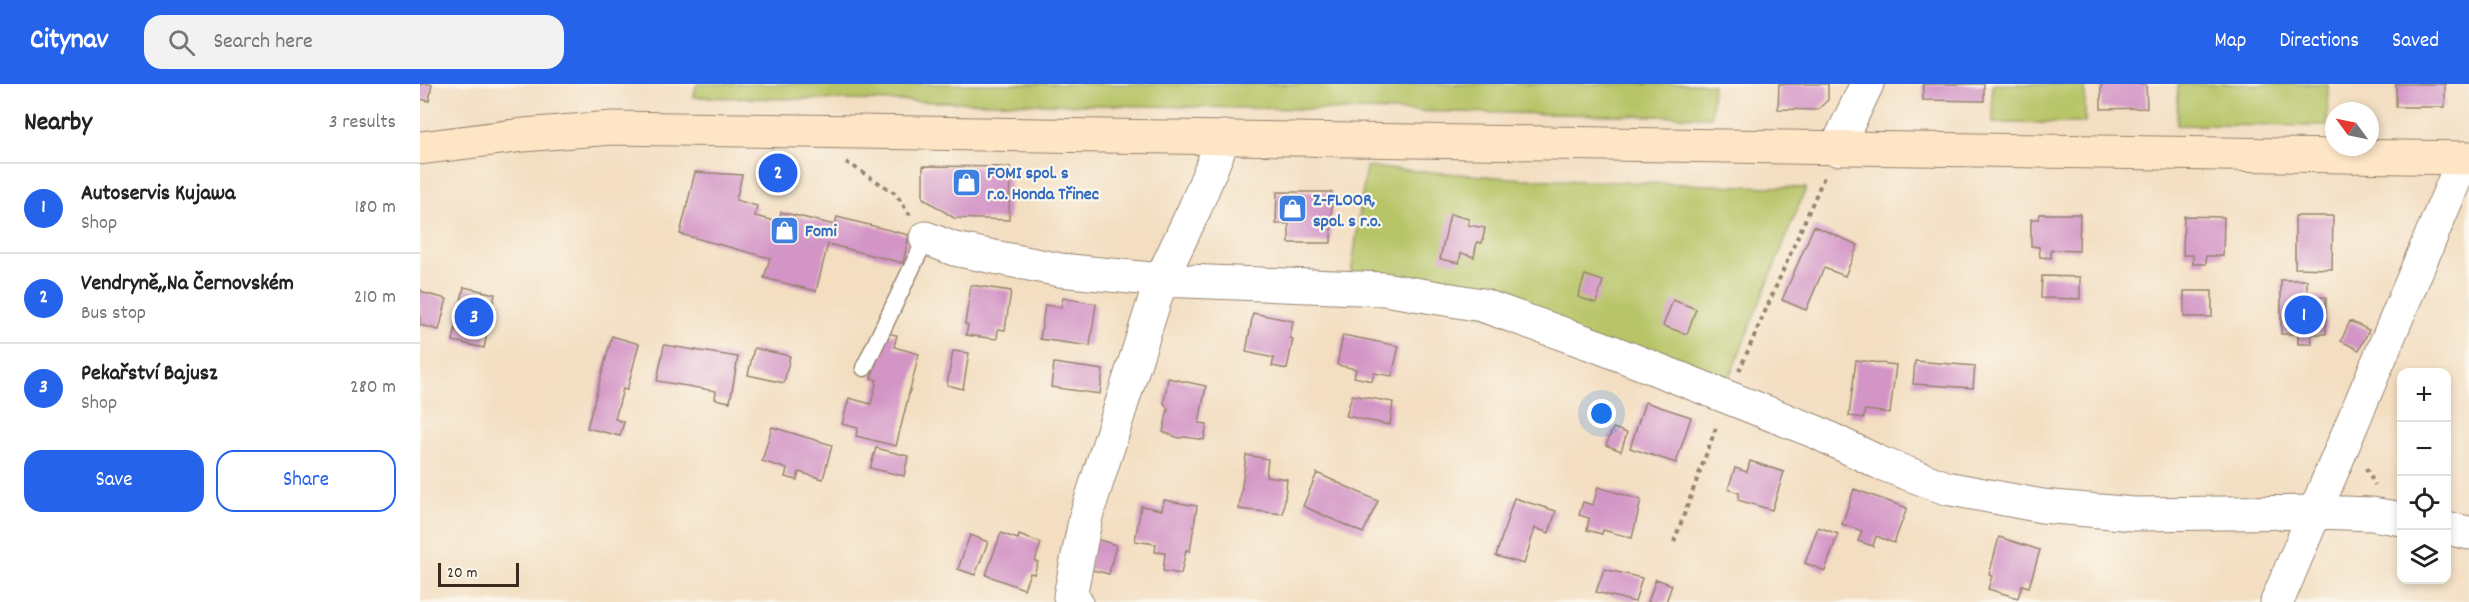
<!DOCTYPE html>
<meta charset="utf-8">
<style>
body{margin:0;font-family:Dekko,sans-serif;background:#f2f2f2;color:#222}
.controls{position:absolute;right:18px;bottom:18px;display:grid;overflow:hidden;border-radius:12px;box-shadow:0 3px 9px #0003}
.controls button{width:54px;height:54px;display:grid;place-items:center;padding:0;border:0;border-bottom:2px solid #e0e0e0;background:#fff;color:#222;font:30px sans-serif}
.compass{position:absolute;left:1905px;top:18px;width:54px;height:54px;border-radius:50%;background:#fff;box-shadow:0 3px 9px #0003;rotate:303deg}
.scale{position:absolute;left:18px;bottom:15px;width:81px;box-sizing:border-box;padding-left:6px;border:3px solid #3b2a1e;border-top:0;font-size:16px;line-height:21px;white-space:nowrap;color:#3b2a1e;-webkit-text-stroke:4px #fbf7ec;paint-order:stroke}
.you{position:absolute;left:1182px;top:330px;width:21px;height:21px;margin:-15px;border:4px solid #fff;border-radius:50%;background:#1a73e8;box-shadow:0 0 0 9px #1a73e833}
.badge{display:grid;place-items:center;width:39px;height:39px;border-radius:50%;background:#2563eb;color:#fff;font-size:20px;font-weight:700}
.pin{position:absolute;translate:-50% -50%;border:3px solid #fff;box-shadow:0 2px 6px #0006}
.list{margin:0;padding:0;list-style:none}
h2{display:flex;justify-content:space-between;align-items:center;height:78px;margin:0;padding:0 24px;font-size:26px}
h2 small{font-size:20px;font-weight:400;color:#767676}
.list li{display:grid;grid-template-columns:39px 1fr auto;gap:18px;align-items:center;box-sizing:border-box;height:90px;padding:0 24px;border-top:2px solid #e0e0e0}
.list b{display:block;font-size:22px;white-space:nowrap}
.list p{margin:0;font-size:20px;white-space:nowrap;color:#767676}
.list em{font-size:20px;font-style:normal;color:#767676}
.actions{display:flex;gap:12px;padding:18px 24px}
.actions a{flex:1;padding:14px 0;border:2px solid #2563eb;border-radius:18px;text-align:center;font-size:21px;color:#2563eb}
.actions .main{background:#2563eb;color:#fff}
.icon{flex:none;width:33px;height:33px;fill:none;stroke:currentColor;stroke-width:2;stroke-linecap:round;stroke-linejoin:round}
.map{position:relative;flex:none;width:2049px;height:518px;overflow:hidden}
header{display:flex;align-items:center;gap:36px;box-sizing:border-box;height:84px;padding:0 30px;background:#2563eb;color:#fff}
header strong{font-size:28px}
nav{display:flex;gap:33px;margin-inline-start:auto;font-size:21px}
.search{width:420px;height:54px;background:#f2f2f2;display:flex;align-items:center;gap:15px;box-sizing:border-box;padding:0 21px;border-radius:18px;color:#767676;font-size:22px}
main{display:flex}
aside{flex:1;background:#fff}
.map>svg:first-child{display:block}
.green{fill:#b7c567;stroke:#797842;stroke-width:1.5}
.building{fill:#d394c6}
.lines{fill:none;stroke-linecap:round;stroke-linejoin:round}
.service-casing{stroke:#978470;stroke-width:19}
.minor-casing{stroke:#978470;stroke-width:35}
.secondary-casing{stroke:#978470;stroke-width:35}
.path{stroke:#978470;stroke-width:4;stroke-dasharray:4.5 4.5;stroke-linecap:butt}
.service{stroke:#fff;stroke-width:16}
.minor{stroke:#fff;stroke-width:33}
.secondary{stroke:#fde5c5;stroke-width:33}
.labels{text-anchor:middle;stroke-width:4.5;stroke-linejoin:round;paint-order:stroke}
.shop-label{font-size:18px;font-weight:bold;fill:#366cbe;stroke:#fbf7ec;text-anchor:start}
</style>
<header>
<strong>Citynav</strong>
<div class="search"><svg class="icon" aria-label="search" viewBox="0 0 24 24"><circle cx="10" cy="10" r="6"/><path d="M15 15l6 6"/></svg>Search here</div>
<nav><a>Map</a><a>Directions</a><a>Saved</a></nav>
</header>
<main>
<aside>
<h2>Nearby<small>3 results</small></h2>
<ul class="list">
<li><span class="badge">1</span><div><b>Autoservis Kujawa</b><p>Shop</p></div><em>180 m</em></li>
<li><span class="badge">2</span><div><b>Vendryně,,Na Černovském</b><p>Bus stop</p></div><em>210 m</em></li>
<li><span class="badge">3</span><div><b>Pekařství Bajusz</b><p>Shop</p></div><em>280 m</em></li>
</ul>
<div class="actions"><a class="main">Save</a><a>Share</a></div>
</aside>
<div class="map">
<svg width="2049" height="518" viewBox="0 0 2049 518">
<rect width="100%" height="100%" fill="#fbf7ec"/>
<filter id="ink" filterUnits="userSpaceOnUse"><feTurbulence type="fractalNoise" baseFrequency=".0167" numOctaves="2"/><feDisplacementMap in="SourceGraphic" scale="12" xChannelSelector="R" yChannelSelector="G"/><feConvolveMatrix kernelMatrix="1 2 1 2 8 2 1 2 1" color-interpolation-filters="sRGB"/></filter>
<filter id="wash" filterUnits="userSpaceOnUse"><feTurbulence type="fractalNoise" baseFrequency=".008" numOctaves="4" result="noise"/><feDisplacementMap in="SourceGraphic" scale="24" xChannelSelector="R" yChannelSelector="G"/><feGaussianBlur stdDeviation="1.35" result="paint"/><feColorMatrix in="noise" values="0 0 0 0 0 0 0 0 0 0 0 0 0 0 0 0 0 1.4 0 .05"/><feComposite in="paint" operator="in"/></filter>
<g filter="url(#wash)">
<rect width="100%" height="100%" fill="#f3dec1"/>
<path class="green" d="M277 0H1293L1291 33 273 13Z
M1572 0H1665V39H1573Z
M1758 0H1908L1907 42 1757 41Z
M946 83 1103 95 1386 104 1305 304 931 191Z"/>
<g id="blocks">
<path class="building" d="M0 0H12L9 17 0 15Z
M1359 0H1408V16L1397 26 1358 25Z
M1503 0H1564V17L1503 16Z
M1681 0H1726L1727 24 1681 25Z
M1976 0H2025V23H1976Z
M503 82 590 83 589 136 534 134 503 114Z
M275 88 322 91 316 116 337 122 335 132 359 138 361 128 415 141 417 133 489 151 483 179 408 160 396 207 344 194 350 174 260 150Z
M857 108H912L911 159H869V140H856Z
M1030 130 1049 135 1048 141 1065 144 1062 159 1057 158 1054 173 1041 169 1039 179 1020 175Z
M1620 130H1660L1659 167 1631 166V174L1620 173 1619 163 1611 162V135H1619Z
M1764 132 1804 133 1803 172H1786V180H1773V171H1763Z
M1875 132H1913L1912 185 1875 184Z
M1394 142 1438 161 1425 192 1404 184 1386 226 1362 216Z
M1165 191 1183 197 1176 219 1158 213Z
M1622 192 1660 193V215L1621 214Z
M1861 196H1887V213H1906V250H1891L1892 260H1878V250H1861Z
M551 201 591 207 585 246 578 245 577 255 546 251 548 241 545 240Z
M44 203 75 210 64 264 33 257Z
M0 205 4 209 27 215 19 246 0 241Z
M1764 207H1792V233H1764Z
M643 214 676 220 670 262 620 255 625 221 641 223Z
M1253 216 1276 225 1267 250 1243 242Z
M833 229 873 237 870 254 873 255 867 285 852 282 854 274 826 268Z
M1930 237 1949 246 1939 266 1921 257Z
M466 249 477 251 474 263 499 270 476 362 436 352 438 344 422 340 429 314 451 320 457 296 451 294Z
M923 251 979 262 972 292 954 289 952 297 934 293 936 285 917 281Z
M192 252 219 260 207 306 203 305 195 335 204 338 200 352 167 344Z
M244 261 318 273 310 318 295 315 296 307 237 297Z
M334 264 370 272 364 299 328 291Z
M533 267 549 269 543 305 527 301Z
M1436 276 1476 281 1470 329 1445 326 1444 334 1429 332Z
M1495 277 1555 282 1553 304 1493 300Z
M634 279 683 286 680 310 631 303Z
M748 294 786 302 779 339 787 340 784 356 765 353 759 354 743 348 748 325 744 319Z
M932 311 973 318 970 341 926 332Z
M1225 318 1271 333 1256 379 1210 364Z
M352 343 412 361 403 395 379 388 377 396 365 393 367 385 342 377Z
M1193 344 1207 349 1201 367 1186 361Z
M456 364 488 372 484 392 450 384Z
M826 371 848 375 846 392 867 395 863 430 819 425Z
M1330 377 1364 388 1352 426 1318 416 1319 409 1308 405 1315 384 1327 388Z
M897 389 958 417 943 449 883 422Z
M1178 403 1221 416 1212 454 1183 446 1182 450 1167 446 1169 434 1159 431 1163 418 1173 421Z
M1434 405 1487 424 1474 459 1456 452 1453 462 1438 457 1442 447 1422 440Z
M1094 414 1136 427 1129 449 1115 444 1104 480 1076 472Z
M744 416 777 422 770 467 766 466 761 490 743 487 745 469 735 468 736 460 715 457 721 422 742 426Z
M1398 443 1418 450 1405 487 1385 479Z
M581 449 598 455 599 451 621 459 615 477 618 478 614 490 610 489 604 505 566 491Z
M550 451 568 458 555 491 538 485Z
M1579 453 1620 466 1609 503 1602 501 1598 514 1568 505 1572 492 1569 491Z
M676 455 696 461 689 490 668 485Z
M1184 485 1222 494 1215 518 1176 508Z
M1236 495 1252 501 1246 518H1228Z"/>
</g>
</g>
<g filter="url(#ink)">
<use href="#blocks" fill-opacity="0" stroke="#978470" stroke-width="1.5"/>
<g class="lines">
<defs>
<path id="service" d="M444 284 506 154"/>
<path id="minor" d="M1416 65 1447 0
M506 154 534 165 640 186 741 196 964 205 1062 221 1180 263 1307 313 1396 348 1460 379 1526 404 1622 422 1714 430 1897 428 1952 430 1982 435
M2026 444 2049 449
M656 518 650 512 666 432 741 196 775 124 804 53
M1857 518 2044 74"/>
<path id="secondary" d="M0 64 103 51 192 44 2049 74"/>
</defs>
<use href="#service" class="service-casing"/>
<use href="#minor" class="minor-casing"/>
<use href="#secondary" class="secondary-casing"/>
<path class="path" d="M426 78 475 109 490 131
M1319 287 1404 93
M1946 384 1955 401
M1254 458 1297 341"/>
<use href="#service" class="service"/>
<use href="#minor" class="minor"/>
<use href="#secondary" class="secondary"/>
</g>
</g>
<defs>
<symbol id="shop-square" viewBox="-11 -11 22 22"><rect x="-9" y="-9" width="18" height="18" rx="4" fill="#3f7fe0" stroke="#fbf7ec"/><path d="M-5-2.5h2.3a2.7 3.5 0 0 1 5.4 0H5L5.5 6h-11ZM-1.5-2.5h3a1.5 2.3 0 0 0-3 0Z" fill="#fff"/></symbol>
</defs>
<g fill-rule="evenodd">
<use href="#shop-square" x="530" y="82" width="33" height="33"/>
<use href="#shop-square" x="856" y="108" width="33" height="33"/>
<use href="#shop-square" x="348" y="130" width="33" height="33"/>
</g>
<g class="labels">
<g class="shop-label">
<text x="567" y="94">FOMI spol. s<tspan x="567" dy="21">r.o. Honda Třinec</tspan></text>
<text x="893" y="121">Z-FLOOR,<tspan x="893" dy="21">spol. s r.o.</tspan></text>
<text x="385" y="152">Fomi</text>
</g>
</g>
</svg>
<div class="controls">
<button>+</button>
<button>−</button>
<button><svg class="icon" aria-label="locate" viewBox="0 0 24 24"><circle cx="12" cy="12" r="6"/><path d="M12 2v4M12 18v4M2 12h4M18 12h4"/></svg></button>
<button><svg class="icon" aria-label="layers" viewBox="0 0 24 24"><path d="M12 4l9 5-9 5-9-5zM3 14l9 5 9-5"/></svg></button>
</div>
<svg class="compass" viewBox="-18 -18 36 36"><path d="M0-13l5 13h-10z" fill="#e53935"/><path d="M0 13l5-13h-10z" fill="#767676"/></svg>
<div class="scale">20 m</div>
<div class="you"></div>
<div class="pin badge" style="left:1884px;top:231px">1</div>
<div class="pin badge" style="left:358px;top:89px">2</div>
<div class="pin badge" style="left:54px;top:233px">3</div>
</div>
</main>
